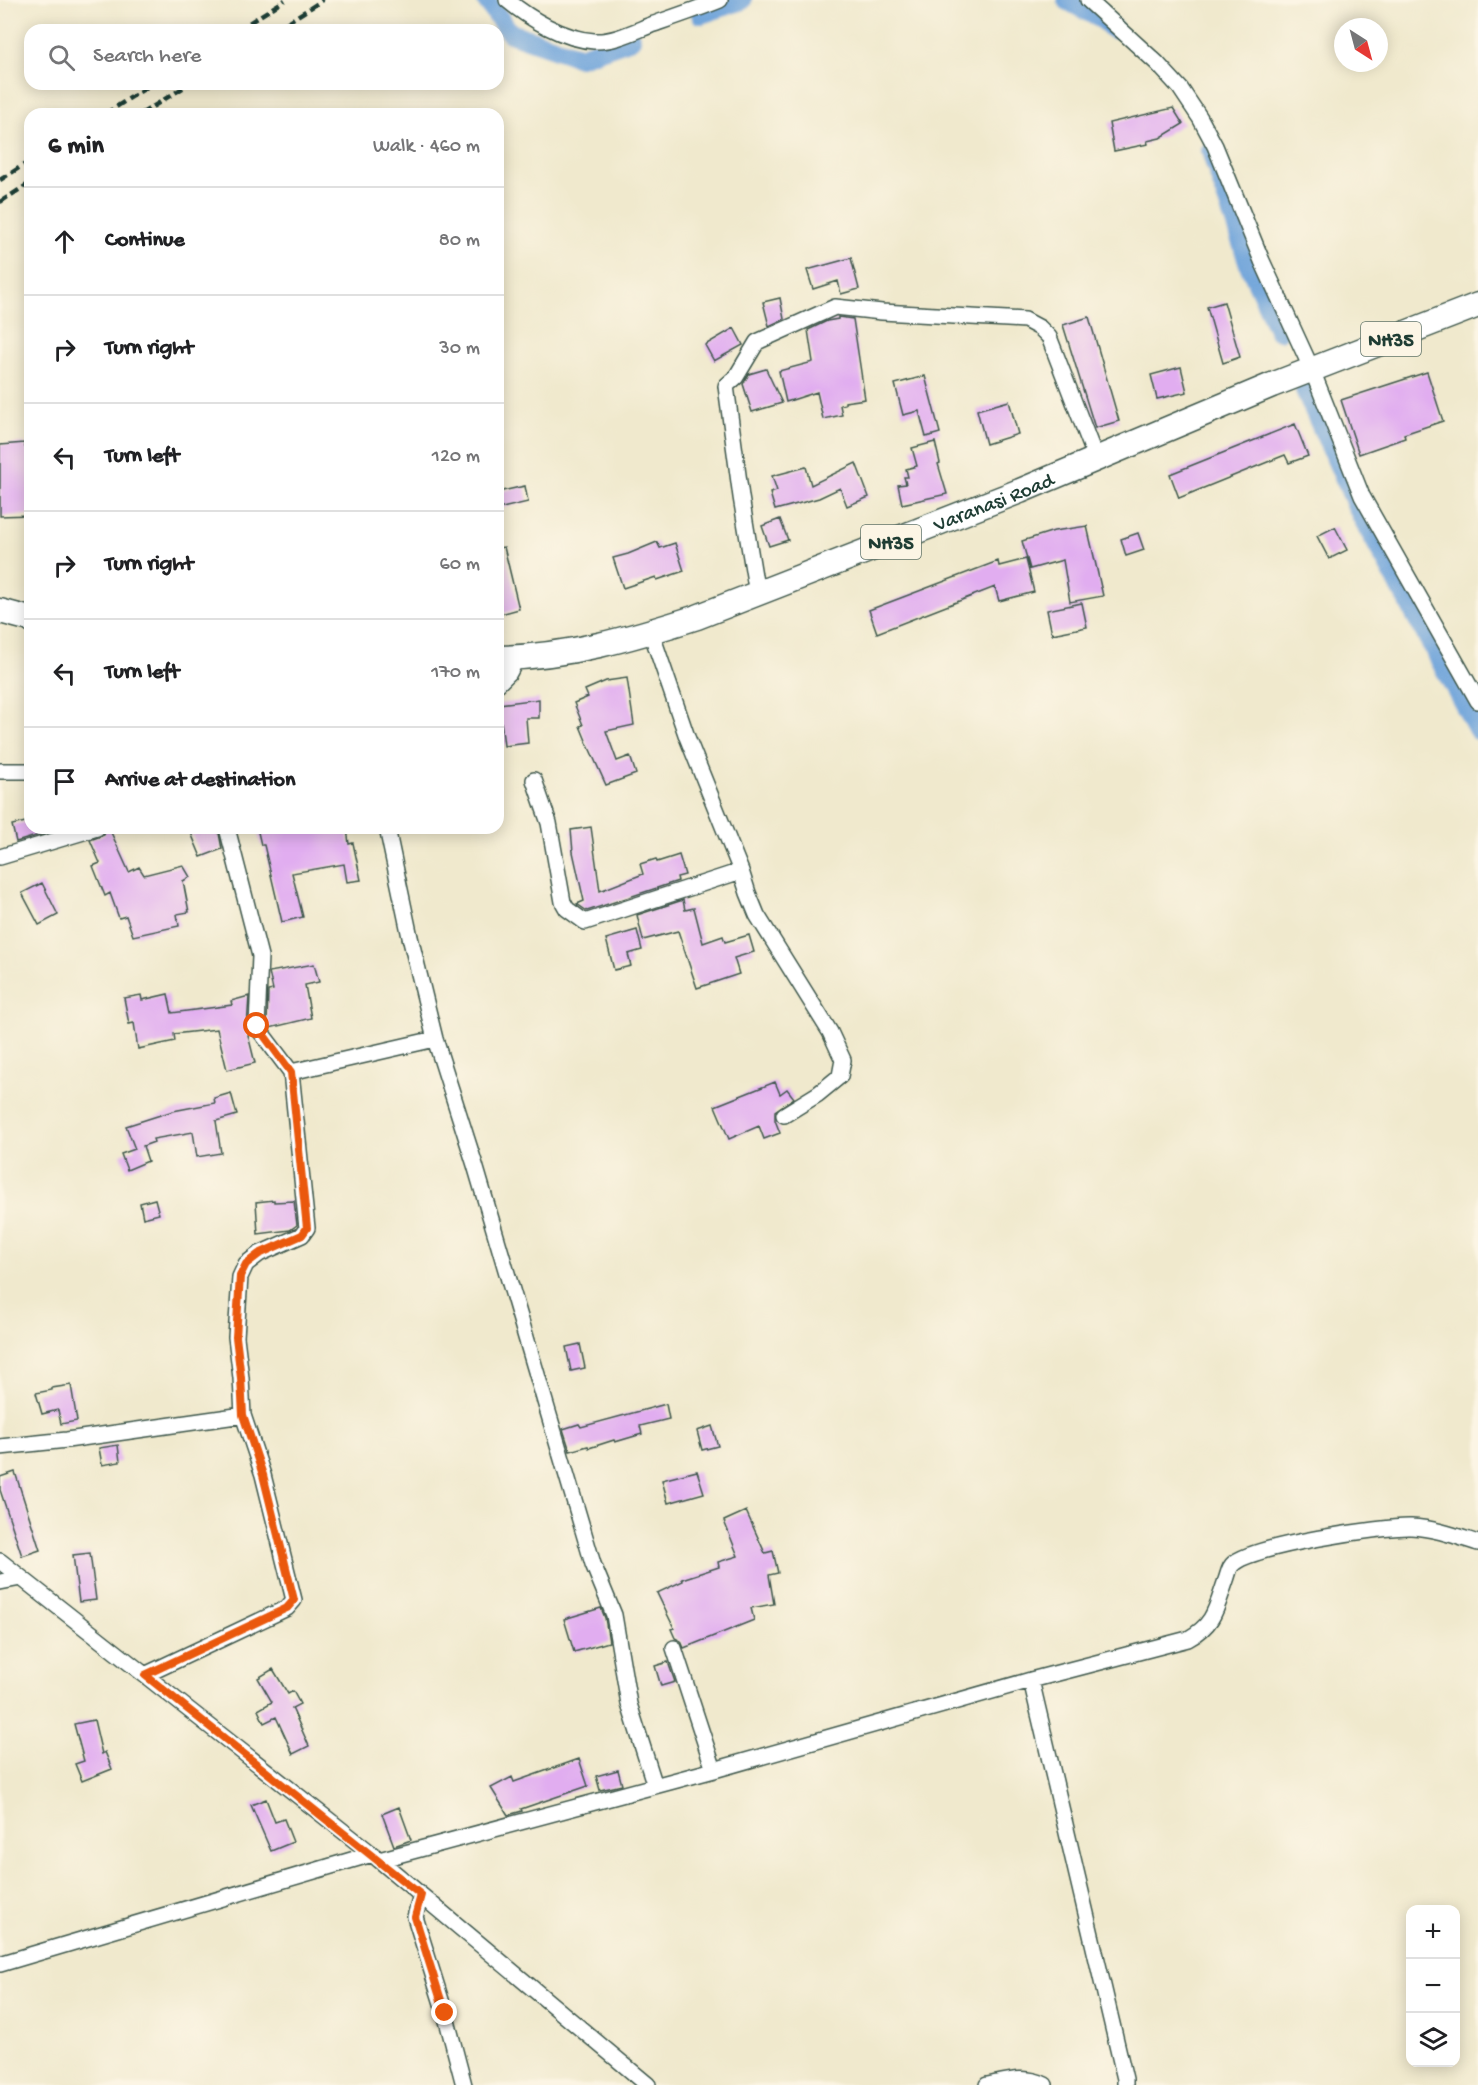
<!DOCTYPE html>
<meta charset="utf-8">
<style>
body{margin:0;font-family:"Gochi Hand",sans-serif;background:#f2f2f2;color:#202124}
.controls{position:absolute;right:18px;bottom:18px;display:grid;overflow:hidden;border-radius:12px;box-shadow:0 3px 15px #0003}
.controls button{width:54px;height:54px;display:grid;place-items:center;padding:0;border:0;border-bottom:2px solid #e0e0e0;background:#fff;color:#202124;font:30px sans-serif}
.compass{position:absolute;left:1334px;top:18px;width:54px;height:54px;border-radius:50%;background:#fff;box-shadow:0 3px 15px #0003;rotate:144deg}
.stop{position:absolute;width:18px;height:18px;margin:-14px;border:4px solid #ea580c;border-radius:50%;background:#fff}
.stop.end{background:#ea580c;border-color:#fff;box-shadow:0 2px 6px #0008}
.list{margin:0;padding:0;list-style:none}
h2{display:flex;justify-content:space-between;align-items:center;height:78px;margin:0;padding:0 24px;font-size:26px}
h2 small{font-size:20px;font-weight:400;color:#757577}
.list li{display:grid;grid-template-columns:39px 1fr auto;gap:18px;align-items:center;box-sizing:border-box;height:108px;padding:0 24px;border-top:2px solid #e0e0e0}
.list b{display:block;font-size:22px;white-space:nowrap}
.list em{font-size:20px;font-style:normal;color:#757577}
.icon{flex:none;width:33px;height:33px;fill:none;stroke:currentColor;stroke-width:2;stroke-linecap:round;stroke-linejoin:round}
.map{position:relative;flex:none;width:1478px;height:2085px;overflow:hidden}
.search{position:absolute;background:#fff;box-shadow:0 3px 15px #0003;left:24px;top:24px;width:480px;height:66px;display:flex;align-items:center;gap:15px;box-sizing:border-box;padding:0 21px;border-radius:18px;color:#757577;font-size:22px}
.panel{position:absolute;background:#fff;box-shadow:0 3px 15px #0003;left:24px;top:108px;width:480px;height:726px;border-radius:18px}
.map>svg:first-child{display:block}
.lines{fill:none;stroke-linecap:round;stroke-linejoin:round}
.canal{stroke:#6da3da;stroke-width:20}
.building{fill:#e1adf0}
.minor-casing{stroke:#3e574b;stroke-width:18}
.trunk-casing{stroke:#3e574b;stroke-width:27}
.minor{stroke:#fff;stroke-width:15}
.trunk{stroke:#fff;stroke-width:24}
.rail{stroke:#1f3d34;stroke-width:4.5;stroke-dasharray:9 4.5;stroke-linecap:butt}
.route{stroke:#ea580c;stroke-width:8}
.labels{text-anchor:middle;stroke-width:6;stroke-linejoin:round;paint-order:stroke}
.shield{fill:#fcf5e5;stroke:#617469;stroke-width:1.5}
.shield-label{font-size:20px;font-weight:bold;fill:#1f3d34}
.street-label{font-size:21px;fill:#1f3d34;stroke:#fcf5e5}
</style>
<div class="map">
<svg width="1478" height="2085" viewBox="0 0 1478 2085">
<rect width="100%" height="100%" fill="#fcf5e5"/>
<filter id="ink" filterUnits="userSpaceOnUse"><feTurbulence type="fractalNoise" baseFrequency=".0167" numOctaves="2"/><feDisplacementMap in="SourceGraphic" scale="12" xChannelSelector="R" yChannelSelector="G"/><feConvolveMatrix kernelMatrix="1 2 1 2 8 2 1 2 1" color-interpolation-filters="sRGB"/></filter>
<filter id="wash" filterUnits="userSpaceOnUse"><feTurbulence type="fractalNoise" baseFrequency=".008" numOctaves="4" result="noise"/><feDisplacementMap in="SourceGraphic" scale="24" xChannelSelector="R" yChannelSelector="G"/><feGaussianBlur stdDeviation="1.35" result="paint"/><feColorMatrix in="noise" values="0 0 0 0 0 0 0 0 0 0 0 0 0 0 0 0 0 1.4 0 .05"/><feComposite in="paint" operator="in"/></filter>
<g filter="url(#wash)">
<rect width="100%" height="100%" fill="#f0e9cd"/>
<g class="lines">
<path class="canal" d="M486 0 510 33 580 57 631 39
M1067 0 1105 21 1113 29
M701 14 742 0
M1211 151 1250 267 1279 331
M1305 390 1361 515 1478 730"/>
</g>
<g id="blocks">
<path class="building" d="M1173 108 1183 124 1160 138 1147 141 1148 144 1114 151 1109 123Z
M851 258 859 289 841 294 838 281 813 289 807 270Z
M780 298 784 319 769 326 763 302Z
M1224 302 1240 357 1223 363 1207 307Z
M838 317 853 319 865 399 845 402V404L840 405 842 415 823 419 817 392 786 402 779 371 813 362 808 330 827 321 838 319Z
M1089 317 1119 421 1095 428 1063 325Z
M734 328 743 345 714 361 705 345Z
M1181 367 1187 392 1157 399 1151 375Z
M766 369 782 403 752 412 743 384 749 374Z
M1427 372 1443 421 1404 434 1405 438 1359 454 1341 400Z
M925 376 940 433 926 437 919 411 903 415 895 384Z
M1009 401 1018 434 986 444 977 410Z
M1295 424 1308 456 1289 463 1285 455 1179 498 1170 474Z
M935 442 940 463 938 464 947 494 902 504 898 485 906 484 904 477H908L906 469 917 466 912 448Z
M25 443V447H30V515L0 516V445Z
M856 463 869 497 847 506 840 488 819 498 775 510 770 493 777 491 772 476 806 467 811 485Z
M525 486 528 502 498 509V492Z
M780 519 788 540 769 546 762 526Z
M1087 526 1103 596 1070 602 1063 560 1030 569 1022 541 1054 531Z
M1335 527 1347 550 1329 559 1317 536Z
M1138 533 1144 550 1126 556 1121 539Z
M657 542 660 548 675 543 684 571 657 580 656 577 623 588 613 558 628 554Z
M504 547 519 609 501 614 498 602V548Z
M1026 559 1034 592 999 601 995 587 877 633 869 610 998 561 999 566Z
M1082 603 1087 627 1052 634 1047 610Z
M627 678 634 725 606 731 617 761 630 756 636 774 606 785 587 743 580 726 583 725 574 703 588 697 585 690 606 681Z
M539 699V718H526L528 743 504 746 499 704Z
M30 821V828H63L16 842 12 825Z
M591 827 600 891 643 874 640 864 656 859 657 862 679 855 685 875 677 877 678 881 587 911 577 904 584 901 573 852 571 830Z
M106 828H109L129 872 139 867 144 875 183 865 190 877 183 881 189 912 177 914 179 926 133 936 126 916 119 918 110 893 105 896 93 866 100 863 90 840 104 835Z
M189 828H218L222 849 201 857Z
M257 828H347L349 844 353 843 361 880 347 882 344 864 292 873 303 917 282 922 264 845H261Z
M42 883 58 915 39 925 22 893Z
M683 900 685 910 694 908 703 943 723 936 725 942 749 935 754 952 734 958 739 974 697 988 678 931 643 940 637 915Z
M637 930 642 950 628 954 631 966 614 970 606 939Z
M314 964 319 982 305 985 311 1018 270 1028 267 1024 268 991 273 990 269 972Z
M168 994 172 1013 232 1005 231 1001 249 996 247 1027 250 1034 248 1035 255 1063 227 1070 217 1029 174 1034 175 1041 138 1049 134 1023 129 1024 124 998 141 995 142 1000Z
M775 1082 780 1094 787 1089 794 1098 775 1111V1120L780 1133 764 1139 759 1126 729 1139 715 1106Z
M231 1093 237 1115 216 1121 221 1153 197 1157 193 1132 153 1139 154 1142 143 1146 148 1161 127 1170 121 1154 135 1149 126 1126 173 1111 215 1103 214 1098Z
M155 1199 159 1214 143 1218 140 1203Z
M274 1200V1202L294 1201 297 1225 290 1230 258 1234 256 1202Z
M580 1344 585 1368 571 1371 566 1347Z
M71 1385 77 1421 61 1424 58 1410 42 1414 36 1393 52 1390V1388Z
M666 1404 669 1419 640 1426 642 1434 615 1442 614 1440 589 1448 588 1446 570 1451 563 1429 579 1424 581 1427Z
M712 1426 718 1446 702 1450 697 1431Z
M118 1445 120 1462 102 1465 99 1448Z
M697 1471 704 1493 668 1503 662 1480Z
M15 1472 40 1550 22 1556 0 1490V1477Z
M746 1511 765 1553 773 1551 778 1573 769 1575 774 1604 751 1608 754 1620 684 1648 681 1641 675 1638 671 1629 674 1628 657 1593 683 1581 682 1579 719 1567 718 1562 738 1556 724 1521Z
M90 1553 96 1600 79 1602 73 1555Z
M601 1608 605 1618 609 1642 574 1652 564 1619Z
M668 1662 675 1682 661 1686 655 1666Z
M273 1669 288 1694 293 1691 300 1704 292 1708 309 1746 293 1754 276 1717 264 1723 258 1710 272 1702 258 1678Z
M94 1720 102 1754 105 1752 112 1769 82 1781 75 1764 84 1761 74 1724Z
M579 1759 588 1786 521 1809 522 1811 508 1815 491 1788 512 1777 514 1782Z
M618 1770 622 1785 600 1790 596 1776Z
M266 1799 275 1822 284 1819 293 1842 271 1851 251 1805Z
M399 1807 411 1840 394 1846 382 1814Z"/>
</g>
</g>
<g filter="url(#ink)">
<use href="#blocks" fill-opacity="0" stroke="#3e574b" stroke-width="1.5"/>
<g class="lines">
<defs>
<path id="minor" d="M507 0C530 19 563 39 594 41 613 42 633 32 651 25 674 17 698 9 720 0
M1088 0 1157 63 1180 88 1200 118 1215 146 1262 261 1312 370 1362 496 1478 701
M757 594 741 497 726 386 736 377 757 342 835 307 882 312 1025 320 1040 328 1049 337 1096 459
M651 632 687 737 741 871 748 893 757 915 830 1032 843 1060 840 1076 818 1094 784 1115
M498 684 509 673 517 658
M0 771H30
M534 780 549 823 563 902 567 909 585 922 741 871
M227 828 260 956 257 1027 291 1072
M387 828 410 937 435 1039 475 1165 593 1564 614 1615 629 1704 655 1786
M0 857 97 828
M0 1447 67 1440 243 1415
M0 1561 372 1854 648 2085
M0 1582 21 1578
M674 1648 714 1770
M145 1675 287 1608 294 1600 263 1475 243 1415 241 1378 236 1337 240 1277 246 1264 259 1254 302 1235 307 1228 291 1072 435 1039
M1031 1680 1125 2079V2085
M379 1860 714 1770 1031 1680 1188 1639C1215 1624 1216 1608 1226 1580 1228 1575 1229 1567 1233 1564 1250 1546 1383 1526 1411 1527 1434 1528 1456 1536 1478 1543
M421 1895 415 1917 445 2013 464 2085
M0 1964 372 1854
M987 2085C1007 2081 1026 2075 1045 2085"/>
<g id="trunk">
<path d="M0 611 30 619"/>
<path id="s1" d="M498 658C567 657 632 638 697 617L1020 491 1272 385 1478 305"/>
</g>
</defs>
<use href="#minor" class="minor-casing"/>
<use href="#trunk" class="trunk-casing"/>
<use href="#minor" class="minor"/>
<use href="#trunk" class="trunk"/>
<path class="rail" d="M238 30 285 0
M275 30 323 0
M105 114 152 84
M141 114 189 84
M0 180 30 161
M0 202 30 183"/>
</g>
</g>
<g class="lines" filter="url(#ink)">
<path class="route" d="M257 1026 291 1072 307 1228 302 1235 259 1254 246 1264 240 1276 236 1337 241 1378 243 1415 263 1475 294 1600 287 1608 145 1675 421 1895 415 1917 445 2013"/>
</g>
<g class="labels">
<g class="shield">
<rect x="1361" y="322" width="60" height="34" rx="4.5"/>
<rect x="861" y="525" width="60" height="34" rx="4.5"/>
</g>
<g class="shield-label">
<text x="1391" y="346">NH35</text>
<text x="891" y="549">NH35</text>
</g>
<g class="street-label">
<text dy="7" stroke="none"><textPath href="#s1" startOffset="522">Varanasi Road</textPath></text>
</g>
</g>
</svg>
<div class="controls">
<button>+</button>
<button>−</button>
<button><svg class="icon" aria-label="layers" viewBox="0 0 24 24"><path d="M12 4l9 5-9 5-9-5zM3 14l9 5 9-5"/></svg></button>
</div>
<svg class="compass" viewBox="-18 -18 36 36"><path d="M0-13l5 13h-10z" fill="#e53935"/><path d="M0 13l5-13h-10z" fill="#757577"/></svg>
<div class="stop" style="left:257px;top:1026px"></div>
<div class="stop end" style="left:445px;top:2013px"></div>
<div class="search"><svg class="icon" aria-label="search" viewBox="0 0 24 24"><circle cx="10" cy="10" r="6"/><path d="M15 15l6 6"/></svg>Search here</div>
<section class="panel">
<h2>6 min<small>Walk · 460 m</small></h2>
<ul class="list">
<li><svg class="icon" aria-label="ahead" viewBox="0 0 24 24"><path d="M12 20V5M6 11l6-6 6 6"/></svg><div><b>Continue</b></div><em>80 m</em></li>
<li><svg class="icon" aria-label="right" viewBox="0 0 24 24"><path d="M7 20v-9h11M14 6l5 5-5 5"/></svg><div><b>Turn right</b></div><em>30 m</em></li>
<li><svg class="icon" aria-label="left" viewBox="0 0 24 24"><path d="M17 20v-9H6M10 6l-5 5 5 5"/></svg><div><b>Turn left</b></div><em>120 m</em></li>
<li><svg class="icon" aria-label="right" viewBox="0 0 24 24"><path d="M7 20v-9h11M14 6l5 5-5 5"/></svg><div><b>Turn right</b></div><em>60 m</em></li>
<li><svg class="icon" aria-label="left" viewBox="0 0 24 24"><path d="M17 20v-9H6M10 6l-5 5 5 5"/></svg><div><b>Turn left</b></div><em>170 m</em></li>
<li><svg class="icon" aria-label="arrive" viewBox="0 0 24 24"><path d="M6 21V4h12l-3 4 3 4H6"/></svg><div><b>Arrive at destination</b></div></li>
</ul>
</section>
</div>
